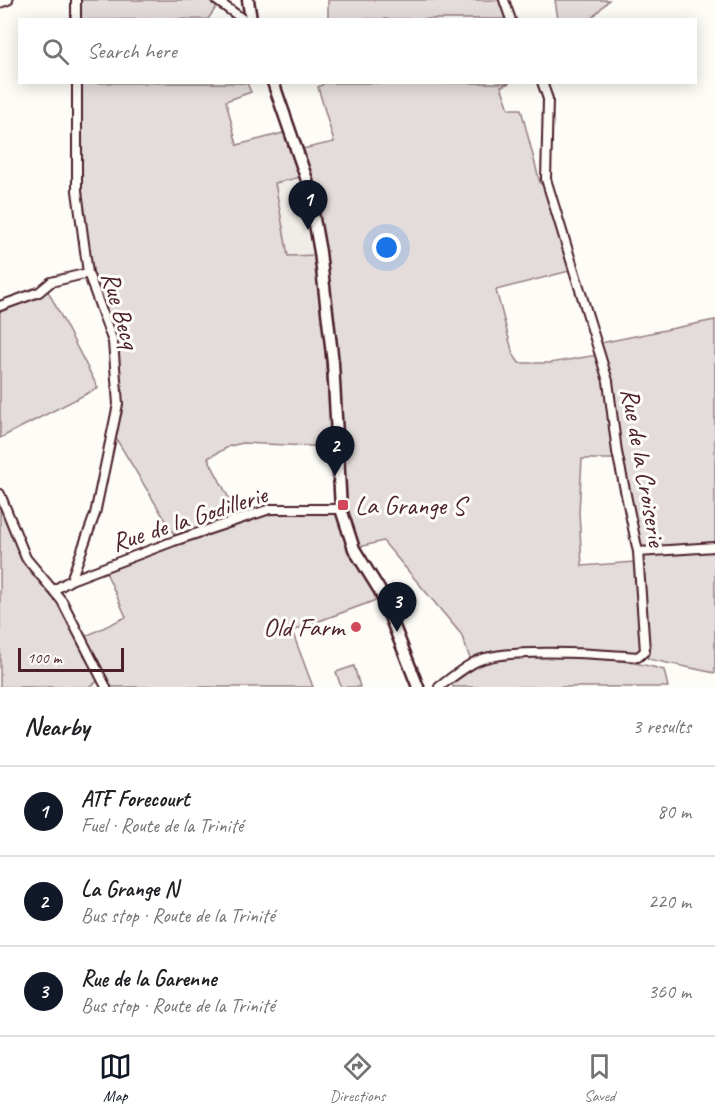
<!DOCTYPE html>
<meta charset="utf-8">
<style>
body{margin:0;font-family:Caveat,sans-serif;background:#f6f6f6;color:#202124}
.scale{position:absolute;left:18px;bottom:15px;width:106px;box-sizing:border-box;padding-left:6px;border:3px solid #4a1f2b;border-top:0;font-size:16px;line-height:21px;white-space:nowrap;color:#4a1f2b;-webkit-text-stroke:4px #fdfcf7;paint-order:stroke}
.you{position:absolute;left:387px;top:248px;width:21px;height:21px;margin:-15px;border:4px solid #fff;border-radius:50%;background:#1a73e8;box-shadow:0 0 0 9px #1a73e833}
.badge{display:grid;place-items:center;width:39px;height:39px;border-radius:50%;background:#111827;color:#fff;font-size:20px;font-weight:700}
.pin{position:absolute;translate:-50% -50px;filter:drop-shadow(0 2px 3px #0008)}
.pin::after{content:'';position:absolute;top:32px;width:21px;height:18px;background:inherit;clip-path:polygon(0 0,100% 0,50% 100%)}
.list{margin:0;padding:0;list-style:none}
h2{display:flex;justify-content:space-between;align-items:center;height:78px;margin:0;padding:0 24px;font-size:26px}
h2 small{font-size:20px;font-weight:400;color:#757577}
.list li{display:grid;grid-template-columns:39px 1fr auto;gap:18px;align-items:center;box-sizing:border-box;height:90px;padding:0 24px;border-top:2px solid #e0e0e0}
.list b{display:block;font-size:22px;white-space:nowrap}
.list p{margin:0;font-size:20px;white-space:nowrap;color:#757577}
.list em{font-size:20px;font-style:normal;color:#757577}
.icon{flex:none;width:33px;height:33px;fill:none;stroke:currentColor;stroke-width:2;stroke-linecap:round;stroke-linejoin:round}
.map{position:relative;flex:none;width:715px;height:687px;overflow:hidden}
.search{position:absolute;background:#fff;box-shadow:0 3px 15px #0003;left:18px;right:18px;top:18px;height:66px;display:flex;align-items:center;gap:15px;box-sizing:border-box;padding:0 21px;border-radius:0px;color:#757577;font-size:22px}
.sheet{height:348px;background:#fff}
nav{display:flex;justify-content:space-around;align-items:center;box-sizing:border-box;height:84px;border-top:2px solid #e0e0e0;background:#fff;font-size:16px;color:#757577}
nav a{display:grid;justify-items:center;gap:3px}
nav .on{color:#111827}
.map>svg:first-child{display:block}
.built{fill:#f0ece8}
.green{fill:#e3dcda;stroke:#967e82;stroke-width:1.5}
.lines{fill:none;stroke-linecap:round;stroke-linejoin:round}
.minor-casing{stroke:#4a1f2b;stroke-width:12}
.major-casing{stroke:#4a1f2b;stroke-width:15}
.minor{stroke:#fdfcf7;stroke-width:8}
.major{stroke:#fdfcf7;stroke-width:10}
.poi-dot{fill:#d1495b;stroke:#fdfcf7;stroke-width:2}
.labels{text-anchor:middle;stroke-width:6;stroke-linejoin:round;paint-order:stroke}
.street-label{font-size:26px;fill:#4a1f2b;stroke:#fdfcf7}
.poi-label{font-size:26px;fill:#4a1f2b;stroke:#fdfcf7;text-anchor:start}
</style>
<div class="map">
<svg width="715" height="687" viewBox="0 0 715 687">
<rect width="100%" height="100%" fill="#fdfcf7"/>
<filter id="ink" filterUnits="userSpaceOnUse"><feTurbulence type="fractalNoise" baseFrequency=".0167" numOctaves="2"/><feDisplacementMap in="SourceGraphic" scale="12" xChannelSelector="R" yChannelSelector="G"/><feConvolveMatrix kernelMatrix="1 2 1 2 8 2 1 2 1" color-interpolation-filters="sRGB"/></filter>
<g filter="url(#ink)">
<path class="built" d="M301 177 318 255 288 256 275 183Z"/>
<path class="green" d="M79 0H211L218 5 208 19 79 20Z
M328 0H501L508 19H328Z
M555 0H609L591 19H558Z
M79 83H247L251 92 226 101 237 145 287 132 301 177 275 183 288 256 318 255 332 447 243 443 230 446 208 458 238 516 175 536 115 437 122 412 118 343 92 270 84 224 80 177Z
M325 83H510L501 86 509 109H521L540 183 544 186 573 270 496 290 513 354 519 363H550L597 355 606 382 616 459H582L579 512 582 566 635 562 641 649 636 653 543 650 471 661 461 634 383 541 359 547C339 501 341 448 338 398 333 315 329 228 302 149L334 142 318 87Z
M48 291 98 388 0 438V312Z
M715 320V543L640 548 620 447 611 381 600 343Z
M0 498 20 557 57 598 100 680 89 687H0Z
M337 512 346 545 379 599 292 631 313 687H109L84 637 126 617 105 570 179 542 269 513Z
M715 550V673L648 659 640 555Z
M553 656C591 658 627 659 664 670L668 687H453L452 684 485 661Z
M354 666 360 687H341L336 672Z"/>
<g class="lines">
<defs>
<path id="minor" d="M76 0V20
M216 0 244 20
M504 0 511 20
M0 3 8 0
M0 306 39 292 51 282 88 273
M0 494 26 558 62 601 106 687
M638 552 715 547
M71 580 95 514 118 404 113 342 88 273 77 191V82
M54 590 71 580 174 541 270 509H341
M439 687C451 678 464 667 477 661 509 647 601 654 638 657L645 651 638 552 617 452 608 381 546 179 548 99 542 82"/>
<path id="major" d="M248 0 251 20
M273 82 307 180 320 252 333 363 341 509 354 549 380 591 418 687"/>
</defs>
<use href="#minor" class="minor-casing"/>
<use href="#major" class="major-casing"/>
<use href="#minor" class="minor"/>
<use href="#major" class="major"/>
</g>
</g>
<g class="poi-dot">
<rect x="337" y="499" width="12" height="12" rx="3"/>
<circle cx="356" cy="627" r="6"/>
</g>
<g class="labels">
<g class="street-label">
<text transform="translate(121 310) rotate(74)" y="9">Rue Becq</text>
<text transform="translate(644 467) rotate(80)" y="9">Rue de la Croiserie</text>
<text transform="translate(189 518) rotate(-18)" y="9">Rue de la Godillerie</text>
</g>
<g class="poi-label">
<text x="355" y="514">La Grange S</text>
<text x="344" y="636" text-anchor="end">Old Farm</text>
</g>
</g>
</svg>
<div class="scale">100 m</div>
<div class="you"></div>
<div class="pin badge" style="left:308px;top:230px">1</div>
<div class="pin badge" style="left:335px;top:476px">2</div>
<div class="pin badge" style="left:397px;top:632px">3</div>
<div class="search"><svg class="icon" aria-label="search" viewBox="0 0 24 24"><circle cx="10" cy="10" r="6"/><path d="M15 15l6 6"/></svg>Search here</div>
</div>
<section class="sheet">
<h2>Nearby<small>3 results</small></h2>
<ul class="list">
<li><span class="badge">1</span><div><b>ATF Forecourt</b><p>Fuel · Route de la Trinité</p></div><em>80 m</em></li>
<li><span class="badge">2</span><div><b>La Grange N</b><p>Bus stop · Route de la Trinité</p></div><em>220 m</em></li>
<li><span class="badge">3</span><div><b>Rue de la Garenne</b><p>Bus stop · Route de la Trinité</p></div><em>360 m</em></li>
</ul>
</section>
<nav>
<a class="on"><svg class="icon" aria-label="map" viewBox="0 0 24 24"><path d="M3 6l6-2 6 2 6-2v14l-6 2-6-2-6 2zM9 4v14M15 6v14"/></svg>Map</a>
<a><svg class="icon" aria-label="directions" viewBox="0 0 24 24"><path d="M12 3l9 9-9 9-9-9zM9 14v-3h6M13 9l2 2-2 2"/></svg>Directions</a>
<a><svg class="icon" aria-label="saved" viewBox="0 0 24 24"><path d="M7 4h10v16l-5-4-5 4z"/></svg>Saved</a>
</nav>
